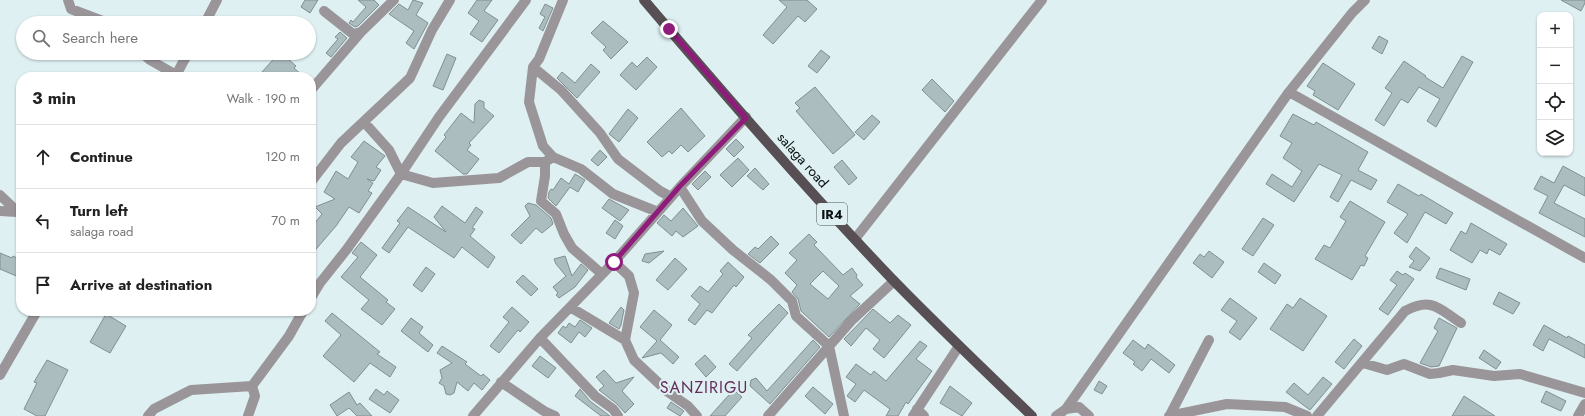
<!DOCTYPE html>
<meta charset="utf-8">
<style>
body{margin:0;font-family:Jost,sans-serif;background:#f2f2f2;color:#222}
.controls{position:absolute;right:12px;top:12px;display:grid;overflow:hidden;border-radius:8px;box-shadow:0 1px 3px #0004}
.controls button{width:36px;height:36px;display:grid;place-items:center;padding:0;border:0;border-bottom:1px solid #e0e0e0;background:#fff;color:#222;font:20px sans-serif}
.stop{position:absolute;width:12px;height:12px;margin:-9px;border:3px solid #8f1b7b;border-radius:50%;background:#fff}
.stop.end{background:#8f1b7b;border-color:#fff;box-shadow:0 1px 4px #0008}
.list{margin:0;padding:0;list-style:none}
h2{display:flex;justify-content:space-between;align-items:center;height:52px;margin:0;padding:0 16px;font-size:17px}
h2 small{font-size:13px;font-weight:400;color:#767676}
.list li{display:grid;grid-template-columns:26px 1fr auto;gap:12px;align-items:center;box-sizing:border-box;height:64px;padding:0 16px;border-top:1px solid #e0e0e0}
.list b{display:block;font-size:15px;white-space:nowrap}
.list p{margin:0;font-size:13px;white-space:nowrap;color:#767676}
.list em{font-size:13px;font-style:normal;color:#767676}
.icon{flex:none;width:22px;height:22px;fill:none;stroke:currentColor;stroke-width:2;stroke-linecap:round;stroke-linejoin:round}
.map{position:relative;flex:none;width:1585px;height:416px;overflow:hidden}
.search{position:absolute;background:#fff;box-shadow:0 1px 3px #0004;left:16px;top:16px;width:300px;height:44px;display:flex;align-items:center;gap:10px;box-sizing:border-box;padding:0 14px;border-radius:22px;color:#767676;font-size:15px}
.panel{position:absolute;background:#fff;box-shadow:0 1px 3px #0004;left:16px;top:72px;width:300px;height:244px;border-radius:16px}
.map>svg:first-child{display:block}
.building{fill:#acbdbf;stroke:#809092;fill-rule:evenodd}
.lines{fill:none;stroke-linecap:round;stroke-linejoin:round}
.minor{stroke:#9a9599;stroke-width:10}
.primary{stroke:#584f55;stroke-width:10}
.route{stroke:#8f1b7b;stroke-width:5}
.labels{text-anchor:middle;stroke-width:4;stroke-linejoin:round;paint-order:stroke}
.shield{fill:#def0f2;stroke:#4a5455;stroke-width:1}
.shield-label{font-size:13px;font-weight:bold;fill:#0b1112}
.street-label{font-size:14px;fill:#0b1112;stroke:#def0f2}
.quarter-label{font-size:16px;letter-spacing:1px;fill:#652d59;stroke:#def0f2}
</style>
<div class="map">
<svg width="1585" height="416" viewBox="0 0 1585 416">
<rect width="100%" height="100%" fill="#def0f2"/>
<path class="building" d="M305 0H318L310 13 301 7Z
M358 0H374L379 5 358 26 355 27 349 23 351 20 353 22 366 7Z
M413 0 423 3 416 15 428 23 414 49 406 43 414 31 389 14 399 4 408 10Z
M477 0H492L484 11 498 20 482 42 470 34 479 21 468 13Z
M779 0H807L817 9 805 22 798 16 773 44 763 35 787 7Z
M1561 0H1585V3L1581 11Z
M545 4 553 8 543 31 539 28 545 17 540 14Z
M603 21 628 42 611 59 603 50 606 47 591 33Z
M340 32 347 38 331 57 326 53 338 39 335 37Z
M1379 36 1388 41 1382 54 1372 48Z
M821 50 830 57 817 73 808 66Z
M279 53H281L296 66 294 68 304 77H267L262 72Z
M447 54 456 58 443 90 433 86Z
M1462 56 1473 62 1436 127 1427 121 1440 99 1419 87 1408 103 1401 99 1384 126 1375 120 1392 93 1385 88 1404 61 1426 76 1425 77 1443 88Z
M647 57 657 67 636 90 620 75 632 62 637 67Z
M1323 63 1355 84 1338 110 1313 95 1315 91 1307 86Z
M591 64 600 72 577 98 557 78 562 72 575 83Z
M932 79 954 101 945 112 922 90Z
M815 87 855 135 833 154 796 111 800 108 795 103Z
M479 100 484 102V108L494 116 469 143 471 145 467 150 479 159 467 174H463L435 151 446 137 444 135 461 113 474 123 475 104Z
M681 108 705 136 688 152 681 145 672 154 669 151 662 157 647 142Z
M628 109 638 118 619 142 609 134Z
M1293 114 1314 125 1316 122 1368 152 1358 170 1377 180 1371 190 1351 180 1338 202 1330 197 1342 175 1319 164 1294 202 1266 184 1272 174 1292 187 1302 171 1283 158 1292 143 1280 136Z
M872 115 880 122 864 140 855 132Z
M736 139 744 147 734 157 726 149Z
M364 141 385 156 376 167 381 170 374 181 367 179 373 183 368 191 372 193 359 213 349 207 336 226 311 255V228L322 214 315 207 335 199 324 192 336 171 348 179 358 162 351 157Z
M600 150 607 157 598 166 591 160Z
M738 158 749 170 732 187 720 175Z
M842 160 857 178 849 185 834 167Z
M1563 166 1585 178V196L1564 185 1554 203 1585 219V237L1539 213 1548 196 1534 189 1541 176 1554 183Z
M755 168 769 184 763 190 747 176Z
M705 171 711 177 698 190 692 184Z
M575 174 585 180 578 192 570 187 556 206 548 198 549 192 551 189 553 190 561 178 569 184Z
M1398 184 1419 196 1421 194 1453 213 1446 224 1425 212 1407 243 1394 233 1408 214 1387 202Z
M609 199 629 210 620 221 602 208Z
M1350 201 1385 222 1365 256 1368 258 1364 266 1361 265 1352 280 1315 259 1324 245 1330 248 1346 221 1340 217Z
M528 203 536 205 551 218 553 224 542 233 536 228 521 244 511 235 530 216 525 206Z
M442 206 465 223 476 207 483 212 472 228 475 229 470 236 495 257 488 268 462 247 454 258 408 227 389 253 382 248 400 223 397 221 408 207 446 232 434 217Z
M683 208 698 226 683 237 676 231 672 236 657 223 664 215 671 221Z
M1263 218 1274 225 1253 256 1242 249Z
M615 220 623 226 615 239 606 233Z
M1471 223 1507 244 1500 255 1489 249 1487 254 1480 250 1472 263 1450 250 1461 231 1466 234Z
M809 234 817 242 814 245 843 275 852 268 857 275 856 277 863 285 850 296 860 304 829 337 801 311 798 299 792 292 797 285 785 273 797 260 789 253ZM823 271 839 286 828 299 810 284Z
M771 236 779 244 760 263 748 254 755 247 758 249Z
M361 242 377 255 360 277 388 300 386 302 395 309 382 325 361 309 369 300 341 277 358 257 352 253Z
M1416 247 1430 258 1420 271 1409 267 1414 261 1409 257Z
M664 251 649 263 642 261 645 254Z
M1209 251 1224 262 1212 278 1193 263 1200 254 1204 257Z
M0 253 12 258 13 256 21 260V278L0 269Z
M565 256 572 276 581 264 588 270 575 287 559 298 556 295 558 293 553 287 566 276 556 264 554 259Z
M675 258 687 269 668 290 656 280Z
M728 262 744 277 736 287 734 285 712 313 707 310 695 325 688 320 700 304 691 296 700 286 708 292 723 274 720 271Z
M1264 263 1281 275 1275 284 1258 272Z
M426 267 435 274 422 292 413 285Z
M1440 268 1470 279 1466 290 1436 278Z
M1397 271 1403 275 1405 273 1414 279 1388 315 1379 309 1397 285 1390 280Z
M523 275 538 289 531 296 516 282Z
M1499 292 1520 303 1513 314 1493 304Z
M1230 298 1257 318 1240 340 1229 332 1237 321 1221 310Z
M1300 298 1327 316 1303 351 1270 329 1287 304 1293 308Z
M779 304 788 313 737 371 729 364 752 338 748 335Z
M512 307 529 322 520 332 518 330 499 353 490 346 509 322 503 317Z
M621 307 624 310 621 325 619 329 609 323Z
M873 309 890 323 898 315 911 325 884 358 873 349 880 340 866 328 851 346 844 339Z
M654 310 672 325 660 340 679 357 673 364 661 353 642 358 657 341 640 327Z
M332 313 380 352 377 354 396 367 390 377 370 363 354 382 323 356 341 335 325 321Z
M106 314 126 326 110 353 90 342Z
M411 318 423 327 419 333 433 345 428 352 401 331Z
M1439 318 1457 328 1439 366 1431 367 1420 363 1438 331 1434 328Z
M580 320 592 328 585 337 579 332 571 343 558 333 563 326 566 328 569 323 575 327Z
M1544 325 1567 338 1568 336 1585 345V358L1549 339 1543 351 1533 345Z
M1354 339 1362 346 1344 369 1335 362Z
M813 340 820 347 770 404 750 386 751 380 756 378 767 391Z
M1133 340 1145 349 1148 344 1175 365 1169 373 1151 359 1142 371 1133 364 1135 362 1123 353Z
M920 341 927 346 916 359 932 371 908 404 906 402 898 416H886L890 409 864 390 855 402 847 396 856 384 846 377 856 364 871 375 874 371 886 381Z
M442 346 467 362 465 364 481 376 483 374 490 380 482 390 474 383 468 391 457 382 454 393 450 395 446 394 444 386 439 383 442 378 440 370 452 363 437 353Z
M1484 350 1501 362 1496 369 1479 358Z
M705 355 716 367 706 377 695 364Z
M540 356 556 368 548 378 532 366Z
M47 360 68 370 45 416H37L24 409 37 383 34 382Z
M604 370 616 383 634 377 622 391 634 404 625 413 617 404 599 390 604 386 596 377Z
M1323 377 1332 384 1310 410 1286 392 1294 383 1308 395Z
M1099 381 1107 386 1102 394 1094 390Z
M950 386 972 403 962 416 940 403Z
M813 387 833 404 825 414 805 396Z
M376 389 384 395 387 391 399 400 390 413 369 399Z
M580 389 590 401 610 416H601L575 396Z
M735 391 742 397 725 416H710L728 396Z
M1546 391 1566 401 1561 411 1541 402Z
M349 392 357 405 360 403 372 416H357L349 408 337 416 330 405Z
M1464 396 1495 416H1452Z
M671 402 684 411 680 416 667 408Z"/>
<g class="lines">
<path class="minor" d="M68 0 71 9 108 23
M563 0 539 59 533 67 529 102 543 146 553 157 581 169 613 194 658 212
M324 11 353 34 361 32
M205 23 217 0
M142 53 150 60 180 77
M533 67 561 90 600 133 618 159 660 191 671 197
M175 77 188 53
M311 90 361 32 394 0
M1289 92 1585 258
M364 122 389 150 401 174 433 183 499 178 528 162H545L553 157
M545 162V176L541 201 556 214 564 234 572 248 602 274
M311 182 341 143 410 78 432 30 450 0
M680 187 702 221 733 250 771 280 792 301 796 316 829 346 844 416
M0 195 21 215
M0 211 17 212
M855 239 1042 0
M614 262 629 276 634 293 625 340 634 360 668 392 688 406 697 416
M311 298 320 283 347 249 401 174 439 117 526 0
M570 307 625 340
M540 338 595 396 613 409 618 416
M1363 363 1387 370 1404 364 1430 374 1439 373 1453 370 1494 376 1520 374 1585 393
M0 375 37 311
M501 382 544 411 555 416
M917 409 924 416
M1066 409 1079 407 1089 416
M1170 415 1209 340
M148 416 154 409 191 390 252 386
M248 416 255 396 252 386 289 336 303 311
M473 416 540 338 614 262 680 187 746 117
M768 416 852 320 894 281
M913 416 959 346
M1056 416 1066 409 1289 92 1352 13 1365 0
M1169 416 1227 404 1285 407 1307 416
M1317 416 1405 311C1432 297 1438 308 1461 323
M1578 416 1585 404"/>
<path class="primary" d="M644 0C725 95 807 190 894 281 939 327 986 372 1032 416"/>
</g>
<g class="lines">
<path class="route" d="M614 262 680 186 746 118 669 29"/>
</g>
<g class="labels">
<rect class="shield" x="817" y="203" width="30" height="22" rx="3"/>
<g class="shield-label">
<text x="832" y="219">IR4</text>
</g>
<g class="street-label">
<text transform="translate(803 160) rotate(48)" y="5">salaga road</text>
</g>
<g class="quarter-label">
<text x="704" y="393">SANZIRIGU</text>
</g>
</g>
</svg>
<div class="controls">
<button>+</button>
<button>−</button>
<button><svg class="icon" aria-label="locate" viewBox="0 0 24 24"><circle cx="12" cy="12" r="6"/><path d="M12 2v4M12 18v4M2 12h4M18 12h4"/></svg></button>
<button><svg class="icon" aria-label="layers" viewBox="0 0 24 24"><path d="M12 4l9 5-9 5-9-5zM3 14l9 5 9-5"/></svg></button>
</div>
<div class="stop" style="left:614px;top:262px"></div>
<div class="stop end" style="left:669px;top:29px"></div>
<div class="search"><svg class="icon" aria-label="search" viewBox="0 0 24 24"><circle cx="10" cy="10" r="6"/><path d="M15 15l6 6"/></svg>Search here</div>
<section class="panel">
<h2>3 min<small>Walk · 190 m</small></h2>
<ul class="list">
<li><svg class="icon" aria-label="ahead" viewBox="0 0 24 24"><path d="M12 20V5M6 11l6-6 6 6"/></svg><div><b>Continue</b></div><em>120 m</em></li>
<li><svg class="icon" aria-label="left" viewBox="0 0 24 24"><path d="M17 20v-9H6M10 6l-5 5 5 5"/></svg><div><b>Turn left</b><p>salaga road</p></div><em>70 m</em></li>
<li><svg class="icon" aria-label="arrive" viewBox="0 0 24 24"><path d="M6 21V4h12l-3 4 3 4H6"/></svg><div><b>Arrive at destination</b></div></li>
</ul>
</section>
</div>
